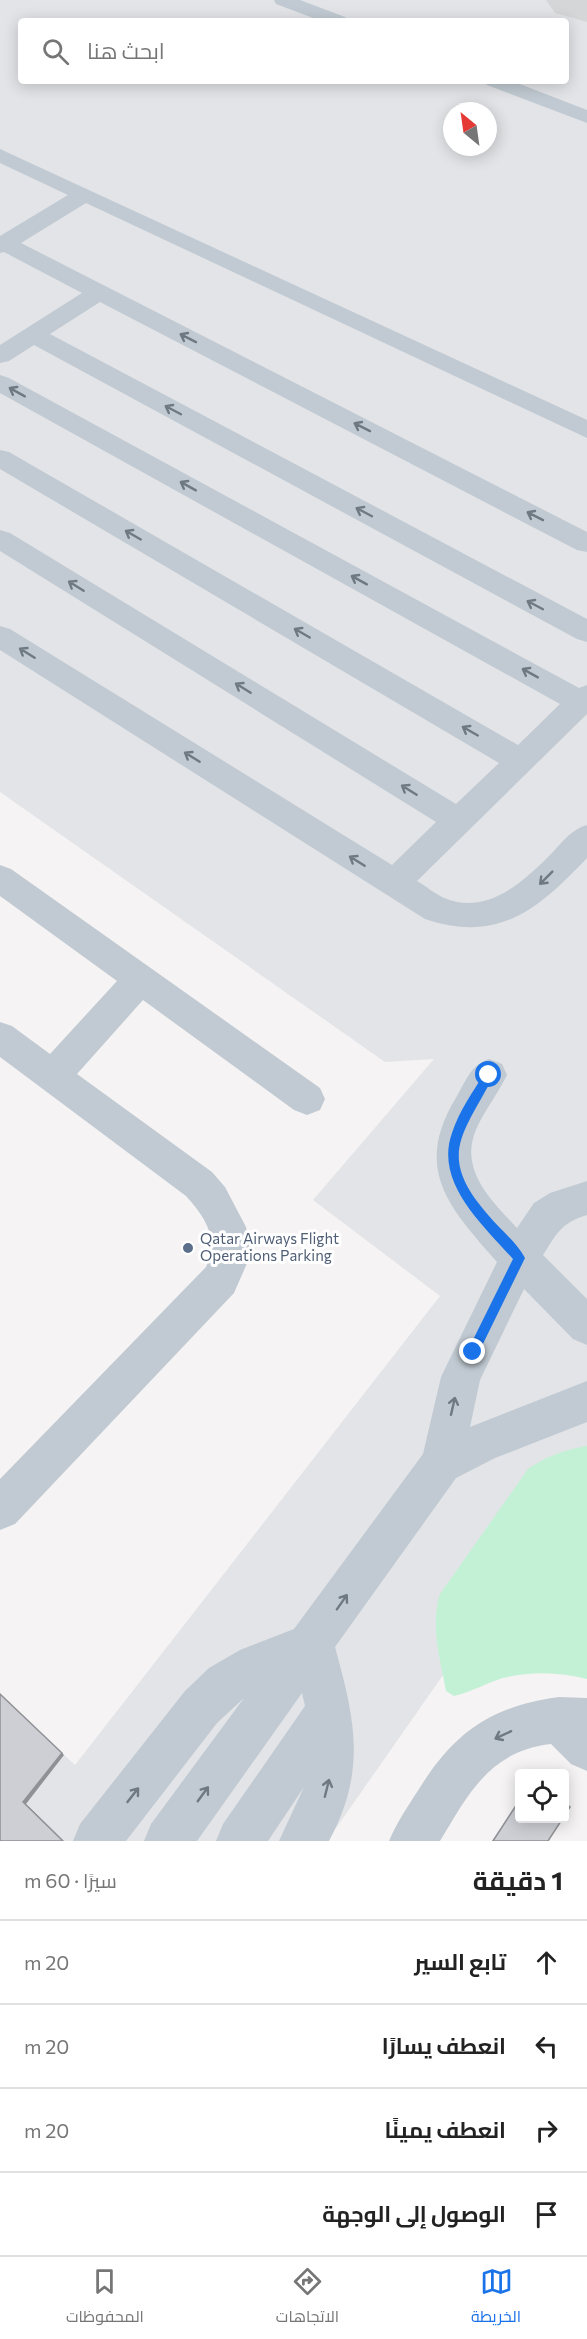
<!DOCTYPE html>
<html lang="ar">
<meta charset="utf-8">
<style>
body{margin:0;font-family:Commissioner,Cairo,sans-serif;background:#f6f6f6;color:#222;direction:rtl}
.controls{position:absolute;right:18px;bottom:18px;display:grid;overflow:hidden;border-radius:6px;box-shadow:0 3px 15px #0003}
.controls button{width:54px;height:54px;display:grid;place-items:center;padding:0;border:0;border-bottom:2px solid #e0e0e0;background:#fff;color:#222;font:30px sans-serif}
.compass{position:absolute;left:443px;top:102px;width:54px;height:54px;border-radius:50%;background:#fff;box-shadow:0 3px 15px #0003;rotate:331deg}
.stop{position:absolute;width:18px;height:18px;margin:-14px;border:4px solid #1a73e8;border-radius:50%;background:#fff}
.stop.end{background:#1a73e8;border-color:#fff;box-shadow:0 2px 6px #0008}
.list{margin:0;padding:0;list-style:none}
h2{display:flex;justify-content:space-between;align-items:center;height:78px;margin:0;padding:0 24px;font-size:26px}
h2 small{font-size:20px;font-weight:400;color:#767676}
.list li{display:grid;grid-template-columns:39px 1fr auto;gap:18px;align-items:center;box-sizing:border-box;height:84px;padding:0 24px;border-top:2px solid #e0e0e0}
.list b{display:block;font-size:22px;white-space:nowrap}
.list em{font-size:20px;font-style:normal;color:#767676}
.icon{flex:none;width:33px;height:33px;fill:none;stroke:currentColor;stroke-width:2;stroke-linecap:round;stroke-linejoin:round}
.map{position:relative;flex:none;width:587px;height:1841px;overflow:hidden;direction:ltr}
.search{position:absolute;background:#fff;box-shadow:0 3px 15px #0003;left:18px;right:18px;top:18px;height:66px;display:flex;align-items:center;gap:15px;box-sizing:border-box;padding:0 21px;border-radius:6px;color:#767676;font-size:22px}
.sheet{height:414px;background:#fff}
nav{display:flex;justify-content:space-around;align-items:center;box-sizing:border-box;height:84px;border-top:2px solid #e0e0e0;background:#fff;font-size:16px;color:#767676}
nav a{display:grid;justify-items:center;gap:3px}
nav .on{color:#1a73e8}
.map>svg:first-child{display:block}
.airport{fill:#e2e4e7;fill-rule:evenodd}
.green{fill:#c3f1d5}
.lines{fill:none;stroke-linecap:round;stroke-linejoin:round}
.taxiway{fill:#d5d6d8;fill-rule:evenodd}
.minor{fill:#c1cad2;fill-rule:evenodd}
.wall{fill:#b0b2b7}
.shaded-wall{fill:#909195}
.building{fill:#cdcfd5;stroke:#909195;stroke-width:1.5}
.oneway{stroke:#6e7983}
.route{fill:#1a73e8}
.service-dot{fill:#5c6f8a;stroke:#fff;stroke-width:2}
.labels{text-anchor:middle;stroke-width:6;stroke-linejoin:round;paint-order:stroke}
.service-label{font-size:15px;fill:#4e5e75;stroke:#fff;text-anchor:start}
</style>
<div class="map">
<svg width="587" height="1841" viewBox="0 0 587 1841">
<rect width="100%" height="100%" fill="#f5f3f3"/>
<path class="airport" d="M0 0H587V1614L520 1565 327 1841H0V1694L75 1765 440 1296 313 1200 434 1059 385 1062 0 792ZM21 21H566V81H21ZM452 111H488V147H452Z"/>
<path class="green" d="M587 1446V1679C560 1672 531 1671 503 1678 487 1683 471 1692 454 1696L446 1691C440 1658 430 1627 440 1594L528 1469C547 1456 564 1450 587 1446Z"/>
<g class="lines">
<path class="taxiway" d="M546 0H587V22L555 13Z"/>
<path class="minor" d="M274 0H300L345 17 348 21H321L276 4Z
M484 81H512L587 110V123L487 85Z
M0 149 587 420V438L86 203 21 243 587 532V552L577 550 100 302 50 334 587 619V642L577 639 34 345 9 361 0 363V345L82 293 4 252 0 253V236L68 195 0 163Z
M0 375 9 378 579 688 587 685V714L417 881C426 886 435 894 444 898 488 916 524 881 552 853 563 841 572 829 587 825V858C539 908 500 944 425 919L0 650V626L10 629 392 865 436 822 0 551V530L10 533 456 804 499 763 0 469V450L9 452 518 745 560 704 0 393Z
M0 865 11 869 320 1088 325 1099 320 1110 307 1115 294 1110 143 1000 77 1074 212 1172 225 1187 246 1227 250 1247 248 1261 234 1293 15 1524 0 1530V1479L206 1267C220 1239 205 1217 186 1196L0 1057V1022L12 1026 50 1054 117 981 0 896Z
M489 1059 502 1064 507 1075C498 1094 483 1112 475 1132 460 1172 493 1202 517 1228L534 1203 550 1193 587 1181V1215C561 1223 557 1233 543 1255L587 1299V1345L573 1339 524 1289 480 1380 470 1427 587 1381V1422L495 1458 456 1478 335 1647C355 1720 367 1770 329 1841H279L304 1787 268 1841H216L223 1824 305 1706 302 1693 197 1841H144L151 1824 244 1698 217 1723 126 1841H73L80 1824 185 1691 209 1668 240 1650 294 1629 423 1454 441 1377 497 1262C449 1207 412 1169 457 1096 467 1079 470 1066 489 1059Z
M559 1697 587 1698V1771L571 1764 551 1744C490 1751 469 1793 440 1841H389C397 1822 408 1806 419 1789 454 1732 492 1706 559 1697Z"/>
</g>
<path class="wall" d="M519 1800V1818L548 1841H492Z"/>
<path class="shaded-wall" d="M62 1753 64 1755 26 1804 64 1841 23 1802Z"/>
<path class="building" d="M0 1694 62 1753 23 1802 63 1841H0Z
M519 1801V1818H563L548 1841H493Z
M564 1801 570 1807 564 1816Z"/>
<defs><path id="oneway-shaft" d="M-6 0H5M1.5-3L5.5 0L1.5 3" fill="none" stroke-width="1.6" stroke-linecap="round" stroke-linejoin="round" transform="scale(1.5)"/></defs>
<g class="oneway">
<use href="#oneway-shaft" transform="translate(188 338) rotate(-153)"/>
<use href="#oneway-shaft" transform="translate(17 392) rotate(-151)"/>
<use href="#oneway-shaft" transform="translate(173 410) rotate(-152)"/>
<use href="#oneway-shaft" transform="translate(362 427) rotate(-153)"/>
<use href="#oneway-shaft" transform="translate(188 486) rotate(-151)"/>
<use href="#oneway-shaft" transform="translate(364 512) rotate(-152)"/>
<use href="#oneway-shaft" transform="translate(535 516) rotate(-153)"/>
<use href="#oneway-shaft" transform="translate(133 535) rotate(-150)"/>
<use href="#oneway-shaft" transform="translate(359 580) rotate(-151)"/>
<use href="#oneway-shaft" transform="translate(76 586) rotate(-148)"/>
<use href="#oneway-shaft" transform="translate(535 605) rotate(-152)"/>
<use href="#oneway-shaft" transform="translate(302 633) rotate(-150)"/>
<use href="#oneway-shaft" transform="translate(27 653) rotate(-148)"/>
<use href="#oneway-shaft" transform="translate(530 673) rotate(-151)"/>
<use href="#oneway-shaft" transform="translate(243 688) rotate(-148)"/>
<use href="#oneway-shaft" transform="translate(470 731) rotate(-150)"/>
<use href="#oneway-shaft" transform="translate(192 757) rotate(-148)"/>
<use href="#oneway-shaft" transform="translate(409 790) rotate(-148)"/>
<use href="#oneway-shaft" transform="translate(357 861) rotate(-148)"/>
<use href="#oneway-shaft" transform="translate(546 878) rotate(135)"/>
<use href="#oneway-shaft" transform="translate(453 1406) rotate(-77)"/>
<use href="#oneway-shaft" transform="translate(342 1602) rotate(-55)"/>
<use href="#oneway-shaft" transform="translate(503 1735) rotate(155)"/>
<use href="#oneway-shaft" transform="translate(327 1788) rotate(-76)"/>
<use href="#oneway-shaft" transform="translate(203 1794) rotate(-54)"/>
<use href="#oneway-shaft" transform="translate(133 1795) rotate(-52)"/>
</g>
<path class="route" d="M489 1071 494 1075C464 1134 435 1155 489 1216 500 1229 517 1243 525 1258L477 1356 473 1357 467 1352 513 1259C484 1226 434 1183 452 1133 459 1111 473 1092 485 1072Z"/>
<circle class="service-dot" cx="188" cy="1248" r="6"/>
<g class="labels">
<g class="service-label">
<text x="200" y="1244">Qatar Airways Flight<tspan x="200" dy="17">Operations Parking</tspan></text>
</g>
</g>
</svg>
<div class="controls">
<button><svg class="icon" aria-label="locate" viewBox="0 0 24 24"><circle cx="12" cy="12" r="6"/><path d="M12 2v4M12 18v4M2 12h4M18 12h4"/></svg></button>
</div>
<svg class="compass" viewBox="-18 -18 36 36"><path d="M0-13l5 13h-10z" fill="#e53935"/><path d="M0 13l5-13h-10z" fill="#767676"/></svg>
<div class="stop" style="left:489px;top:1075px"></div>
<div class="stop end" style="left:473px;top:1352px"></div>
<div class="search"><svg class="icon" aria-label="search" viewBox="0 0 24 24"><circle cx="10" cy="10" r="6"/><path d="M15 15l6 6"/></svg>ابحث هنا</div>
</div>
<section class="sheet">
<h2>1 دقيقة<small>سيرًا · 60 m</small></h2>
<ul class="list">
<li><svg class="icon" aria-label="ahead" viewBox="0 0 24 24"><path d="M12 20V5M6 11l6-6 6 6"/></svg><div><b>تابع السير</b></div><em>20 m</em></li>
<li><svg class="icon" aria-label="left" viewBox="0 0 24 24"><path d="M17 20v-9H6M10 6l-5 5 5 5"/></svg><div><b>انعطف يسارًا</b></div><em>20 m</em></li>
<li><svg class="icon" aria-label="right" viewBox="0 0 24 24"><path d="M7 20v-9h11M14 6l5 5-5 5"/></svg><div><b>انعطف يمينًا</b></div><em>20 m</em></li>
<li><svg class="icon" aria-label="arrive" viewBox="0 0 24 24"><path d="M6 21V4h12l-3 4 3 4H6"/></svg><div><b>الوصول إلى الوجهة</b></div></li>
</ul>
</section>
<nav>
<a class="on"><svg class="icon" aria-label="map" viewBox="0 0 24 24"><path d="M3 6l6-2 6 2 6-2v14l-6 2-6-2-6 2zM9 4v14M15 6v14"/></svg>الخريطة</a>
<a><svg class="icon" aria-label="directions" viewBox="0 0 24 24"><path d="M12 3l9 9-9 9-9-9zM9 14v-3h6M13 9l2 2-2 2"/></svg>الاتجاهات</a>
<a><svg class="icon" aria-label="saved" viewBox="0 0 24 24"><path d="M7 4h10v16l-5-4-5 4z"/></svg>المحفوظات</a>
</nav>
